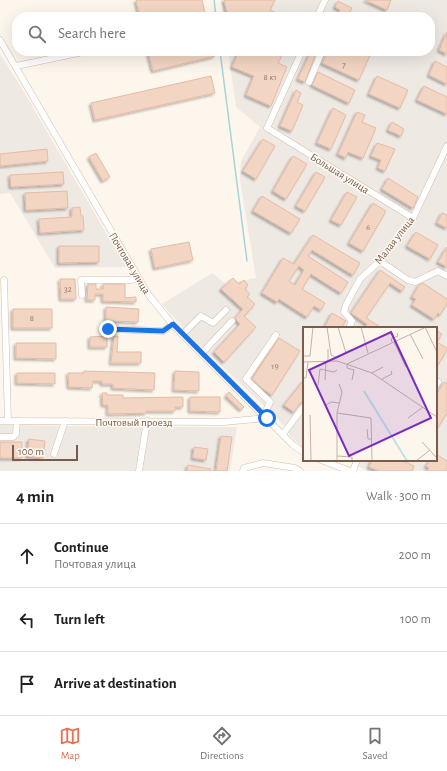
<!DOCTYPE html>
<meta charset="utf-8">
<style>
body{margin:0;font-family:"Alegreya Sans",sans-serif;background:#f2f2f2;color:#202124}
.scale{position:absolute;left:12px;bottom:10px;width:66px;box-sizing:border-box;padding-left:4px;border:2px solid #7a5c4d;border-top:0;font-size:11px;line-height:14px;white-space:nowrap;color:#7a5c4d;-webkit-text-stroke:3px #fffaf3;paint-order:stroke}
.stop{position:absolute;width:12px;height:12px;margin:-9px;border:3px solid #1a73e8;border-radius:50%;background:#fff}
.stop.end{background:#1a73e8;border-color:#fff;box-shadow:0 1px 4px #0008}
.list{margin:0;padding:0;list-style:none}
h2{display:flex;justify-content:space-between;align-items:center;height:52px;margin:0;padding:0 16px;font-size:17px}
h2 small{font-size:13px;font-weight:400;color:#757577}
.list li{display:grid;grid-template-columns:26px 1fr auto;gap:12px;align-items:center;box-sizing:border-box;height:64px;padding:0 16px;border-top:1px solid #e0e0e0}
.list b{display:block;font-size:15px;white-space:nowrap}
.list p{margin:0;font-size:13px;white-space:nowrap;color:#757577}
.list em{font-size:13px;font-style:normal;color:#757577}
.icon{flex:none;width:22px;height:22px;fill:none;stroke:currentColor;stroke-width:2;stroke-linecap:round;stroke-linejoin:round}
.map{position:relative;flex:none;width:447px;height:471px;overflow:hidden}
.search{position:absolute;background:#fff;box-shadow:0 4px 16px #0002;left:12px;right:12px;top:12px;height:44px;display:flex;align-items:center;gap:10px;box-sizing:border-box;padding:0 14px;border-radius:16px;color:#757577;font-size:15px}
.sheet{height:244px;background:#fff}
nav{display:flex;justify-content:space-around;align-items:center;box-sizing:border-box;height:56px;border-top:1px solid #e0e0e0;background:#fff;font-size:11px;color:#757577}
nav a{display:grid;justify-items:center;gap:2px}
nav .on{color:#e76f51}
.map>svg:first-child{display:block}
.industrial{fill:#efe9e4}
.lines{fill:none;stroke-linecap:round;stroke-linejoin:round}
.stream{stroke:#a5d3da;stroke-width:1.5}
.building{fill:#f3d5c3;stroke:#e6bba3;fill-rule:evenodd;filter:url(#shadow)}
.minor-casing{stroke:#d1beb0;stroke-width:7}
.minor{stroke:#fff;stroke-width:6}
.route{stroke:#1a73e8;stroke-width:5}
.labels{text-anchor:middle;stroke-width:3;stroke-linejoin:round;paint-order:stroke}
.number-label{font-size:9px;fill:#987a6a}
.street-label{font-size:11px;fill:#7a5c4d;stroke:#fffaf3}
.inset-river{fill:none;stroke:#bfe3e8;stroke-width:2}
.inset-road{fill:none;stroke:#c5b3a7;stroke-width:1}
.view{fill:#7b2cbf;fill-opacity:0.15;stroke:#7b2cbf;stroke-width:2}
.inset-edge{fill:none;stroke:#7a5c4d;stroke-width:2}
</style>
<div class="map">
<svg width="447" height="471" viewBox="0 0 447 471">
<defs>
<filter id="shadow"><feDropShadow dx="-2" dy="2" stdDeviation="1" flood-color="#0004"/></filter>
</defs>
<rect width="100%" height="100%" fill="#fdf6ec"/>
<path class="industrial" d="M221 0H447V471H368L346 460H436V328H304V449L292 438 288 433 289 430 188 334 162 304 212 273 226 284 256 278 240 180 241 161 260 127 236 107 228 51H430V17H223Z
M0 54 21 87 126 267 55 268 10 193 0 194Z
M0 425 148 427H237L230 471H0Z"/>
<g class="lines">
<path class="stream" d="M214 0 216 17
M220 51 247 261"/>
</g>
<path class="building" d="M136 0H202L206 17H140Z
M224 0H275L270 10 285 17H237L227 12Z
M365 0H391L387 10Z
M338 1 352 8 347 17 337 16 340 10 335 7Z
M447 32V54L439 50Z
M148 51H214L215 56 153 71Z
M239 51H284L278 63 287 67 271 106 246 95 254 76 232 67Z
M311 51H317L305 82 298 79Z
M328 51H366L371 53 359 80 322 63Z
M435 61 447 67V84L429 75Z
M318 72 355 90 349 103 312 85Z
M211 76 215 93 95 120 91 103Z
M377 76 408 90 400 108 369 94Z
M424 86 447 97V114L417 100Z
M296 90 301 93 297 102 303 105 292 131 280 126Z
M333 108 346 115 331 149 317 143Z
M357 112 365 115 362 122 376 128 363 158 348 152 346 158 338 154Z
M392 122 404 129 401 136 388 130Z
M263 139 275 146 256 179 243 171Z
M377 143 395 149 385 171 378 168 381 160 371 156Z
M47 149 48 161 0 166V154Z
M96 153 110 177 103 181 89 157Z
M293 156 307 164 286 199 273 191Z
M63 172 64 184 11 187 10 175Z
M316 172 325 177 305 211 296 206Z
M388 178 418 197 413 208 382 189Z
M67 191 68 208 26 210 25 193Z
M347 192 357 197 341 225 331 220Z
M262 196 300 219 291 233 253 211Z
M373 203 386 211 363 251 349 243Z
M80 207 81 216H83L84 230 40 233 39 219 72 217V208Z
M442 213 447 215V228L437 223Z
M416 232 438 245 430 259 407 246Z
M313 235 360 263 353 275 312 250 308 256 348 282 341 293 311 274 302 289 325 303 321 310 314 306 307 317 279 299 277 302 262 293 283 258 294 264ZM299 266 304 270 295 285 289 281Z
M189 242 193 260 155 268 151 249Z
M59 246H99V262L59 263Z
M447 247V267L438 262Z
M380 270 405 287 402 291 390 283 366 318 382 328H364L367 324 351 313Z
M233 278 239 284 244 280 248 285 245 289 250 294 247 297 255 304 244 316 256 327 224 362 214 352 240 324 235 318 243 309 221 289Z
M60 279H75L76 299H61Z
M423 283 447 299V304L440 315 438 313 434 319 412 305 416 299 412 297 419 285Z
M88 284H96V289H103V284H125V298L136 297V302L103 301V294H95V300H87Z
M106 307 139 309 138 322 106 321Z
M13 309H52V328H13Z
M332 313 346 321 341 328H324Z
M436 330 442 334 437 342 447 348V350L438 365 436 364Z
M107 336V347H90V337Z
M114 336H118L117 352H141V363H111Z
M279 338 300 351 272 395 263 389 252 379Z
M16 343H56V359L16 358Z
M84 371 155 373 154 390 113 388V384H102V381H93L92 388 69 387 68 373H84Z
M175 371 199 372V391L174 390Z
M17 373H55V384L17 383Z
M304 380V402L300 403 294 412 284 405Z
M444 382 447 384V413L436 431V395Z
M229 392 244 407 241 410 226 396Z
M102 393H107V395H123V398L183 397V407H175V411H146V413L108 414V405H103Z
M190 397H220V412L190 411Z
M221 436 232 437 227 471H216Z
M29 439 45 441 43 458 27 456Z
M0 442H22V458H0Z
M194 447 208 449 206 460 193 458Z
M436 454 447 461V471H427L429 468 426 466 430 460H436Z
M372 460H401L414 466 412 471H379L369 467Z
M188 465 211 469V471H187Z"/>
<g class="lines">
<defs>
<path id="minor" d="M317 17 325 0
M0 40 148 294 173 325 293 445 304 453
M302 51 267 128 413 218
M16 66 88 51
M309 82 322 51
M380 261 408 280 415 282 438 271 447 276
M4 280 8 421
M82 295 81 280H130L138 279
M349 328 352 321 344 312 346 305 360 279 380 261 413 218 447 146
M108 329 163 331 173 325
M183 334 201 316 213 323 226 310
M202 353 232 321
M436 385 438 382
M264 415 270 402 246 379 276 335
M0 421 224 422 267 418
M283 434 304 406
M0 437H13L16 434 17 421
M54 454 65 421
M321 460 350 471
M139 471 147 421
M243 471 244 468 263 463 295 468 300 471
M353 471 357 460"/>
</defs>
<use href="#minor" class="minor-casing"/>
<use href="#minor" class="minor"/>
</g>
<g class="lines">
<path class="route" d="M108 329 163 331 173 324 267 418"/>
</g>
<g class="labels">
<g class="number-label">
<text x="344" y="68">7</text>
<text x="270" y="80">8 к1</text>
<text x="368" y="230">6</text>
<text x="68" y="292">32</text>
<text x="32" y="321">8</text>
<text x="275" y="369">19</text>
</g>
<g class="street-label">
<text transform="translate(340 173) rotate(32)" y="4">Большая улица</text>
<text transform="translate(394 240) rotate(-52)" y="4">Малая улица</text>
<text transform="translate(130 263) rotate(59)" y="4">Почтовая улица</text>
<text x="134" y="426">Почтовый проезд</text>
</g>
</g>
<g transform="translate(303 327)">
<rect width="134" height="134" fill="#fdf6ec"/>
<path class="inset-river" d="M61 64 104 134"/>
<path class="inset-road" d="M24 0 28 28 34 31 43 26 35 0M58 0 65 26M122 0 134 25M107 7 120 32M89 15 88 12 95 9 94 6M91 15 103 40M25 22V35M0 29H7L10 0M0 35 34 34 69 46 134 90M44 37 123 0M44 38V41L51 43 49 53M69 46 80 40M0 51H3L5 35M79 52 89 47 88 44M22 53 23 35M15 58 17 42 31 45 34 43M22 79 28 75 36 76M34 86 68 91 69 134M7 88 8 134M105 91 120 80M64 102 65 112H68M119 115 134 131M34 129 49 130V134M34 134V86L39 65 36 57M113 134 127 123"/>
<path class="view" d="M88 5 128 91 46 129 6 43Z"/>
<rect width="134" height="134" class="inset-edge"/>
</g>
</svg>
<div class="scale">100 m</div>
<div class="stop" style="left:267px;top:418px"></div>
<div class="stop end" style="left:108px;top:329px"></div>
<div class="search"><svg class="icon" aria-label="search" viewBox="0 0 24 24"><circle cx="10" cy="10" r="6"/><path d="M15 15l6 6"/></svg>Search here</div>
</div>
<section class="sheet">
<h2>4 min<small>Walk · 300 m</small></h2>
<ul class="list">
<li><svg class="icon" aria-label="ahead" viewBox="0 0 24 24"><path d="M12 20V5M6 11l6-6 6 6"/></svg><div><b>Continue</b><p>Почтовая улица</p></div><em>200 m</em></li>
<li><svg class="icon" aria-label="left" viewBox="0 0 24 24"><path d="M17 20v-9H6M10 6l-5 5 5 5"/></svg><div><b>Turn left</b></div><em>100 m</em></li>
<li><svg class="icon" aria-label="arrive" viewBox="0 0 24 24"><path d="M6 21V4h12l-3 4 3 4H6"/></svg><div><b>Arrive at destination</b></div></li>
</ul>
</section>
<nav>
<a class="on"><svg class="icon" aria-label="map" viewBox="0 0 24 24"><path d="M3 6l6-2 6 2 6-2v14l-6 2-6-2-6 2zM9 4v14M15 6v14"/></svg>Map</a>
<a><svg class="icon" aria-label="directions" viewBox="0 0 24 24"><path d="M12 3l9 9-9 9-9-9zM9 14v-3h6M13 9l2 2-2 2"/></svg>Directions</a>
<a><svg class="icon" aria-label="saved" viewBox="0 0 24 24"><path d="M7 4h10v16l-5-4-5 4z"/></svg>Saved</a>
</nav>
